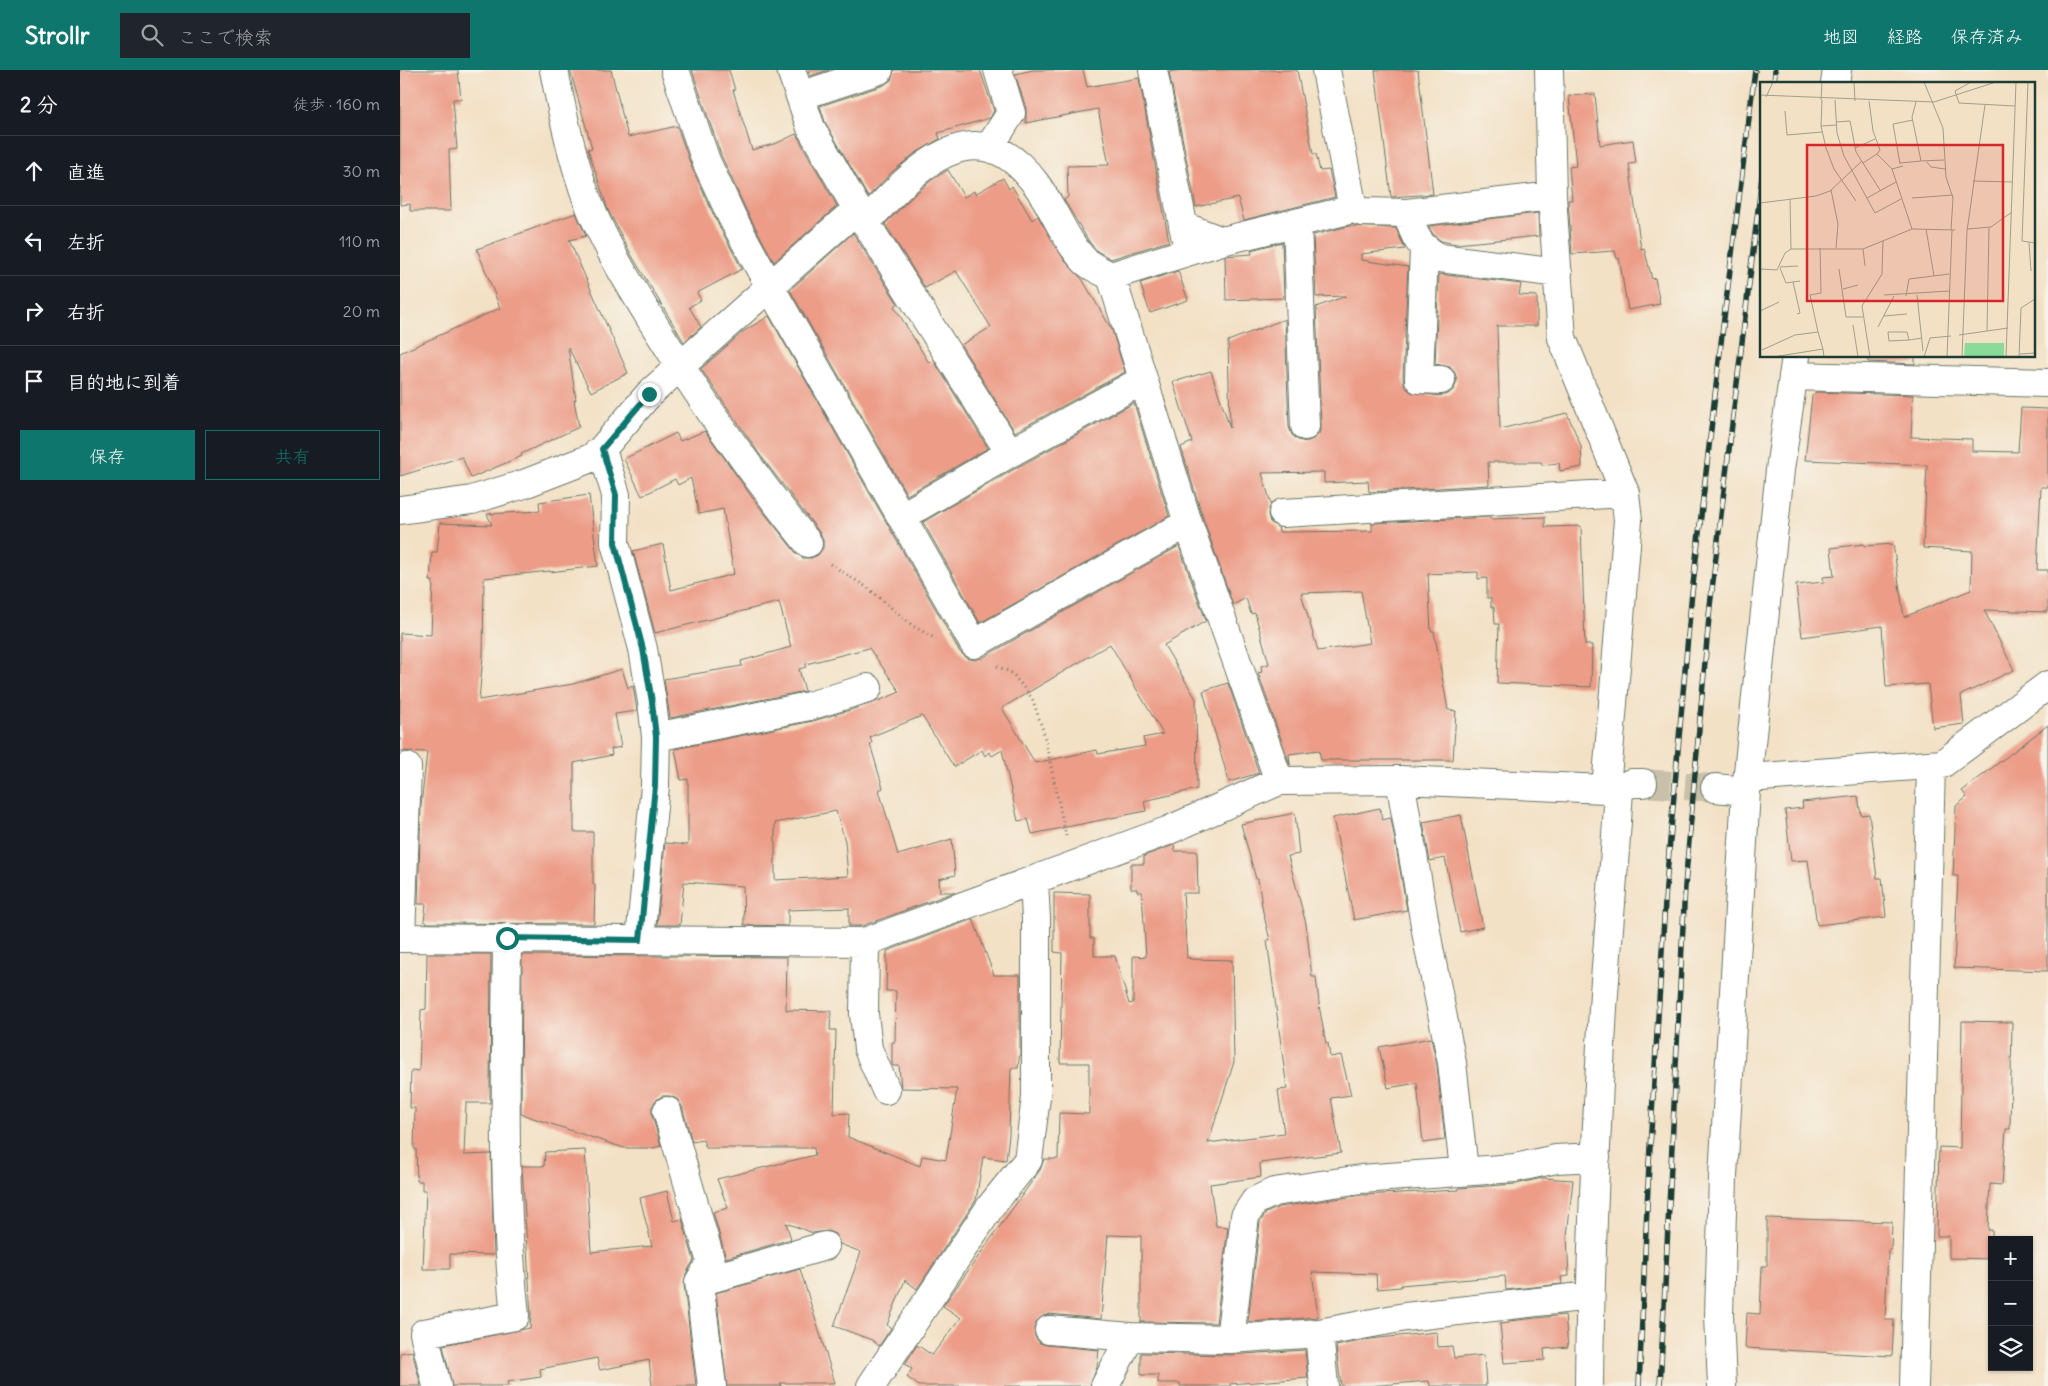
<!DOCTYPE html>
<html lang="ja">
<meta charset="utf-8">
<style>
body{margin:0;font-family:Delius,"Klee One",sans-serif;background:#20242c;color:#f1f3f6}
.controls{position:absolute;right:15px;bottom:15px;display:grid;overflow:hidden;border-radius:0px;box-shadow:0 1px 4px #0004}
.controls button{width:45px;height:45px;display:grid;place-items:center;padding:0;border:0;border-bottom:1px solid #363941;background:#171b24;color:#f1f3f6;font:25px sans-serif}
.stop{position:absolute;width:15px;height:15px;margin:-11px;border:4px solid #0f766e;border-radius:50%;background:#fff}
.stop.end{background:#0f766e;border-color:#fff;box-shadow:0 1px 5px #0008}
.list{margin:0;padding:0;list-style:none}
h2{display:flex;justify-content:space-between;align-items:center;height:65px;margin:0;padding:0 20px;font-size:21px}
h2 small{font-size:16px;font-weight:400;color:#9ea1a6}
.list li{display:grid;grid-template-columns:32px 1fr auto;gap:15px;align-items:center;box-sizing:border-box;height:70px;padding:0 20px;border-top:1px solid #363941}
.list b{display:block;font-size:19px;white-space:nowrap}
.list em{font-size:16px;font-style:normal;color:#9ea1a6}
.actions{display:flex;gap:10px;padding:15px 20px}
.actions a{flex:1;padding:11px 0;border:1px solid #0f766e;border-radius:0px;text-align:center;font-size:18px;color:#0f766e}
.actions .main{background:#0f766e;color:#fff}
.icon{flex:none;width:28px;height:28px;fill:none;stroke:currentColor;stroke-width:2;stroke-linecap:round;stroke-linejoin:round}
.map{position:relative;flex:none;width:1648px;height:1316px;overflow:hidden}
header{display:flex;align-items:center;gap:30px;box-sizing:border-box;height:70px;padding:0 25px;background:#0f766e;color:#fff}
header strong{font-size:24px}
nav{display:flex;gap:28px;margin-inline-start:auto;font-size:18px}
.search{width:350px;height:45px;background:#20242c;display:flex;align-items:center;gap:12px;box-sizing:border-box;padding:0 18px;border-radius:0px;color:#9ea1a6;font-size:19px}
main{display:flex}
aside{flex:1;background:#171b24}
.map>svg:first-child{display:block}
.building{fill:#ec9c87;fill-rule:evenodd}
.lines{fill:none;stroke-linecap:round;stroke-linejoin:round}
.minor-tunnel{stroke:#c9c0a9;stroke-width:28;stroke-dasharray:28 14;stroke-linecap:butt}
.minor-casing{stroke:#697667;stroke-width:30}
.path{stroke:#697667;stroke-width:3;stroke-dasharray:1 4;stroke-linecap:butt}
.minor{stroke:#fff;stroke-width:28}
.rail-casing{stroke:#1f3d34;stroke-width:5.5}
.rail{stroke:#f7f3e8;stroke-width:4;stroke-dasharray:11;stroke-linecap:butt}
.route{stroke:#0f766e;stroke-width:6}
.inset-road{fill:none;stroke:#9e9f8c;stroke-width:1}
.view{fill:#d62828;fill-opacity:0.15;stroke:#d62828;stroke-width:2.5}
.inset-edge{fill:none;stroke:#1f3d34;stroke-width:2.5}
</style>
<header>
<strong>Strollr</strong>
<div class="search"><svg class="icon" aria-label="search" viewBox="0 0 24 24"><circle cx="10" cy="10" r="6"/><path d="M15 15l6 6"/></svg>ここで検索</div>
<nav><a>地図</a><a>経路</a><a>保存済み</a></nav>
</header>
<main>
<aside>
<h2>2 分<small>徒歩 · 160 m</small></h2>
<ul class="list">
<li><svg class="icon" aria-label="ahead" viewBox="0 0 24 24"><path d="M12 20V5M6 11l6-6 6 6"/></svg><div><b>直進</b></div><em>30 m</em></li>
<li><svg class="icon" aria-label="left" viewBox="0 0 24 24"><path d="M17 20v-9H6M10 6l-5 5 5 5"/></svg><div><b>左折</b></div><em>110 m</em></li>
<li><svg class="icon" aria-label="right" viewBox="0 0 24 24"><path d="M7 20v-9h11M14 6l5 5-5 5"/></svg><div><b>右折</b></div><em>20 m</em></li>
<li><svg class="icon" aria-label="arrive" viewBox="0 0 24 24"><path d="M6 21V4h12l-3 4 3 4H6"/></svg><div><b>目的地に到着</b></div></li>
</ul>
<div class="actions"><a class="main">保存</a><a>共有</a></div>
</aside>
<div class="map">
<svg width="1648" height="1316" viewBox="0 0 1648 1316">
<rect width="100%" height="100%" fill="#f7f3e8"/>
<filter id="ink" filterUnits="userSpaceOnUse"><feTurbulence type="fractalNoise" baseFrequency=".02" numOctaves="2"/><feDisplacementMap in="SourceGraphic" scale="10" xChannelSelector="R" yChannelSelector="G"/><feConvolveMatrix kernelMatrix="1 2 1 2 8 2 1 2 1" color-interpolation-filters="sRGB"/></filter>
<filter id="wash" filterUnits="userSpaceOnUse"><feTurbulence type="fractalNoise" baseFrequency=".0096" numOctaves="4" result="noise"/><feDisplacementMap in="SourceGraphic" scale="20" xChannelSelector="R" yChannelSelector="G"/><feGaussianBlur stdDeviation="1.12" result="paint"/><feColorMatrix in="noise" values="0 0 0 0 0 0 0 0 0 0 0 0 0 0 0 0 0 1.4 0 .05"/><feComposite in="paint" operator="in"/></filter>
<g filter="url(#wash)">
<rect width="100%" height="100%" fill="#f3e1c6"/>
<g id="blocks">
<path class="building" d="M0 0H58L61 29H53L57 79 49 80 51 141H10V134L0 135Z
M170 0H211L228 67 277 56 292 98 318 154 342 199 297 223 301 230 289 237 301 257 284 272 232 186 208 140 188 79 192 78Z
M292 0H329L335 20H333L352 80 377 73 396 64 437 136 374 192 346 140 321 85Z
M408 0H429L410 6Z
M494 0H580L594 41 590 48 538 63 540 69 514 84 492 102 468 127 425 52 420 36 484 15 491 10Z
M633 0H683L687 17 739 8 769 171 711 189 697 181 690 173 664 130 668 127 667 96 709 95 698 39 626 53V38L615 4Z
M781 0H897L913 84H916L920 101 929 100 935 127 844 150 838 128 796 137 769 2Z
M975 0H1018L1033 124 991 127Z
M1195 24 1200 75 1233 70 1236 93 1229 94 1241 179 1244 178 1252 209 1255 208 1260 234 1228 240 1219 188 1217 189 1215 181 1172 184 1168 130H1172L1169 97 1176 96 1169 26Z
M548 100 564 127 574 121 575 124 603 108 609 119 612 116 632 150 638 146 665 191 682 209 712 260 725 302 615 362 561 275 591 257 556 201 525 218 485 154 514 125 533 109Z
M176 143 186 166 169 170 228 303 191 322 168 277 176 330H174L179 357 121 384 122 386 71 408 62 387 0 406V283L100 238 77 179Z
M1138 143 1139 166 1056 174 1041 171 1033 164 1028 156Z
M949 156 996 158 1005 179 961 184V190L1008 197 1003 308 1005 317 1011 322 1040 326 1048 324 1054 319 1057 311 1055 303 1050 297 1035 294 1039 204 1121 214 1119 225 1137 226V256H1097L1100 359 1167 343 1181 376 1182 397 1160 401 1159 393 1142 395 1141 392H1088L1089 415 969 422 968 411 924 413V402L862 403 871 434 868 444 870 452 878 457 879 462 972 461V453L1090 447 1091 449 1145 447V457L1181 456 1185 575H1192L1191 617 1097 613 1099 554H1095L1094 537H1091V528H1087V508L1078 509V502L1028 504 1031 561H1034L1048 640 1056 641 1053 690H921L919 680 889 684 890 695 858 603 862 602 861 596 869 594 855 543 851 544 846 528 833 535 803 448 781 377 792 372 773 312 811 301 830 358 828 271 885 249 889 357 892 365 898 370 906 372 913 369 919 364 921 355 916 237 946 226 916 227 913 165ZM961 521 970 573 918 581 901 523Z
M453 163 498 234 494 236 529 293 534 291 588 378 507 425 390 220Z
M882 172 884 228 826 230 825 186 852 184 851 180Z
M778 201 788 230 750 243 740 213Z
M369 246 560 582 567 588 574 590 582 588 779 476 806 551 764 575 796 629 797 719 744 731 746 741 632 764 628 749 618 751 602 680 592 686 589 682 585 686 582 680 554 697 522 646 470 667 472 673 470 674 483 718 479 720 498 785 552 769 555 805 539 809 540 822H555L462 856H449V838L388 840V856L344 855 343 816 284 812 280 855H257L265 773 288 775V709L281 710 275 679 413 651 473 633 500 622 469 578 406 594V597L399 599 405 621 270 648 264 609 342 596 341 591 391 577 379 532 255 563 233 481 263 474 271 520 334 504 323 439 299 444 291 408 278 415 275 409 242 426 224 389 276 363 280 371 305 361 354 430 396 483 403 488H411L418 485 423 478V470L420 463 360 385 301 299 344 261ZM710 574 763 664 743 668 745 676 698 684 697 680 635 693 602 638ZM436 741 445 771 448 806 375 810V753Z
M1468 286H1515V294L1468 292Z
M1416 322 1513 325 1511 367 1572 369V381L1618 382 1621 338 1648 339V417H1641L1637 500H1648V542L1584 540 1614 600 1561 625 1564 654 1533 658 1528 614 1486 617 1482 556 1402 567 1396 515 1424 512 1423 507 1434 506 1431 478 1464 474V476L1493 474 1504 547 1571 520 1572 481 1523 478 1527 395 1405 390 1412 326Z
M734 333 769 446 580 553 523 452 618 397Z
M189 425 198 496 150 502V501L84 508 83 586 79 630 173 614 222 599 228 618 233 616 237 641 215 644 221 677 211 679 212 685 174 693V762H193V814H195L194 854 28 853 24 851 26 834H18L21 736 27 682 0 681V563L31 565 33 511H30L32 482H37L40 453 92 455 87 444 140 441 139 432Z
M828 613 859 703 829 712 803 621Z
M1648 655V901L1554 898 1558 806H1553L1556 736 1567 727 1562 721Z
M1458 726 1461 745 1469 744 1477 808H1482L1486 847 1417 855 1408 790 1391 791 1385 740 1403 738 1402 732Z
M980 738 982 750 991 748 1007 840 954 850 933 748Z
M895 743 899 784 888 786 906 854 912 907H916L920 941 926 974 928 973 930 987 941 985 951 1025 931 1028 941 1083 860 1093 861 1107 810 1114 816 1156 828 1157 816 1253 741 1252V1166L708 1165 701 1249 650 1244 643 1246 637 1251 634 1258 635 1267 640 1273 647 1275 699 1280 697 1297 690 1316H519L507 1307 512 1299 505 1294 517 1275 532 1285 561 1248 543 1236 640 1100 644 1089H658L659 1043 689 1044V993H660L662 883 654 882V823L690 824V868H694V886H715L729 934 733 933V886L746 887 742 822H737V819H731V794H744V786L774 775 775 781H797L798 823H783L787 888H790V889L832 890 834 992 808 1073 884 1063 878 1020 887 1019 867 870H870L863 842 858 809H856L841 754Z
M1061 745 1083 857 1060 862 1045 788 1030 791 1023 752Z
M573 849 594 905H620V983L618 998H611L609 1065 606 1090 583 1087 576 1130 517 1219 505 1210 487 1255 491 1258 479 1276 472 1270 434 1256 461 1182 440 1174 435 1164 428 1161 413 1163 386 1153 391 1169 326 1188 313 1142 328 1138 317 1109 415 1085 414 1078H306L303 1070 292 1072 282 1036 277 1029 270 1026H262L255 1031 252 1037V1045L261 1076 253 1078H224L121 1044 122 885 387 887 386 940 431 941 430 960H436L434 1044 449 1043 448 1067 520 1096 522 1086 546 1090 557 1019 501 1018 499 996H493L492 994V972H495L496 921H486L487 881Z
M27 884H91L90 1033H66L64 1085 91 1084 94 1185 50 1184V1199H23L26 1120H22V1111H17L16 1079H14L15 1038H10L11 1000 19 1001 21 940 26 939Z
M1562 951 1612 952 1610 1059H1606L1602 1115 1590 1114 1588 1160H1592V1189L1549 1188V1166H1537L1539 1077 1560 1078Z
M1031 968 1037 995 1045 1070 1023 1073 1017 1013 988 1018 979 977Z
M185 1080 191 1182 252 1176 240 1128 267 1121 274 1151 282 1149 294 1190 286 1204 284 1214 296 1316H252L249 1290 200 1300 197 1288 140 1299 141 1307 107 1312 108 1316H52L43 1275 130 1258 131 1245 122 1096H144L145 1082Z
M1142 1108 1173 1110 1167 1166 1169 1206 1161 1207 1162 1214 1106 1220 1105 1206 1001 1215V1217L977 1219 976 1204 912 1202 918 1247 848 1252 860 1152 866 1143 879 1137 963 1125 1059 1120V1118L1116 1114Z
M1367 1148 1492 1152 1491 1180H1488L1485 1250H1494L1492 1286 1345 1278 1347 1243 1360 1244 1362 1196H1367Z
M400 1199 435 1313H380L381 1316H327L316 1223Z
M1165 1245 1168 1277 1144 1279 1145 1290 1104 1293 1100 1254 1109 1253V1251Z
M1037 1262 1038 1277 1052 1276 1054 1288 1084 1285 1086 1316H1030L1029 1311 968 1316H941L936 1276 970 1269Z
M905 1280 908 1308 830 1314V1316H780V1313H758V1305H741V1283L830 1285Z
M12 1281 21 1316H0V1283Z"/>
</g>
</g>
<g filter="url(#ink)">
<use href="#blocks" fill-opacity="0" stroke="#697667" stroke-width="1"/>
<g class="lines">
<path class="minor-tunnel" d="M1243 713 1315 718"/>
<defs>
<path id="minor" d="M154 0C162 42 172 89 187 129 204 174 230 215 255 256 301 331 352 404 408 473
M275 0 306 91 332 147 370 217 574 574 788 453
M391 0 411 58 457 139 610 383
M753 0 787 175
M1149 0 1152 126 1162 268 1225 423 1228 450 1206 719
M1435 14 1437 0
M400 26 479 0
M590 76 611 43 598 0
M953 139 962 142 1007 143 1152 126
M1007 143C1015 168 1018 176 1040 188L1158 203
M465 153C513 101 575 32 636 114 654 138 664 169 685 191 691 197 703 202 711 206L822 171
M897 153 905 356
M783 156 822 171 953 139 926 0
M1024 179 1019 309 1041 310
M711 206 788 453 879 711
M1393 306 1648 313
M202 379 216 425 215 473 243 579 252 632 256 667 255 716 240 870
M0 440 72 430 124 414 191 388 202 379 249 324 457 139
M883 443 1225 423
M501 447 610 383 743 310
M256 667 409 636 468 618
M1348 708 1542 694 1648 615
M1000 710 1029 878 1052 993 1064 1100
M1315 718 1346 721
M0 868 465 872 767 761 879 711 1000 710 1206 719H1219L1231 713H1243
M1 868 7 697
M465 872 464 944 468 979 486 1020
M267 1041 311 1192 299 1212 312 1316
M299 1212 425 1176
M649 1260 730 1267 830 1269 919 1263 1005 1247 1190 1226
M919 1263 924 1316
M830 1269 845 1146 855 1131 874 1122 961 1109 1115 1098 1156 1089 1196 1087
M37 1316 24 1263 115 1246C102 1121 106 994 107 868
M471 1316 591 1136 628 1090 636 1027V849L634 810
M705 1316 730 1267
M1189 1316C1190 1190 1196 1064 1203 938 1208 865 1215 792 1219 719
M1322 1316 1319 1245 1323 1106 1346 721 1380 400 1396 286
M1514 1316 1531 696"/>
</defs>
<use href="#minor" class="minor-casing"/>
<path class="path" d="M430 494 468 518 513 556 536 569
M597 596 612 603 632 628 643 660 666 766"/>
<use href="#minor" class="minor"/>
<defs>
<path id="rail" d="M1374 14 1375 0
M1239 1316 1249 1094 1266 816 1291 532 1323 256 1355 0
M1260 1316 1285 816 1310 536 1362 107"/>
</defs>
<use href="#rail" class="rail-casing"/>
<use href="#rail" class="rail"/>
</g>
</g>
<g class="lines" filter="url(#ink)">
<path class="route" d="M107 868 240 870 255 716 256 667 252 632 243 579 215 473 216 425 202 379 249 324"/>
</g>
<g transform="translate(1360 12)">
<rect width="275" height="275" fill="#f3e1c6"/>
<path d="M205 261H244V275H204Z" fill="#8ada9a"/>
<path class="inset-road" d="M94 0 95 19M164 0 183 46 186 95 193 116 191 148M211 0 195 9 199 21 255 24M268 0 262 159 275 161M0 13 174 20 236 0M6 15 13 0M61 18 62 0M75 18 77 51 84 74 115 131 141 117M109 19 113 49 120 68 117 72M25 29 27 53 62 50M76 40 90 39 96 70 120 108M77 43 61 44 66 66 74 87 96 119M61 44 62 18M95 66 115 57M161 79 184 78M167 80 171 85 185 87M103 81 117 72 132 87 143 84M140 81 161 79 152 35 156 20M140 82 133 42 153 38M132 87 152 147M213 99 253 100M71 108 78 142 76 166M107 116 136 100M152 116 193 113M30 117 31 167M0 121 56 114 70 109 102 79M166 147 174 194M208 147 231 145 252 130M269 161 271 189M103 167 105 184M20 185 38 184M20 186 26 201 40 199M0 187 17 188 25 171 31 167H103L152 147 195 148M79 187 86 235H103M33 200 40 231 37 232M83 207 98 203M124 213 189 209M157 213 163 269M146 214 149 197 189 192M0 229 19 220M124 234 147 232M93 243 98 275M118 245 134 214M227 249 229 146M58 250 63 267M199 253 248 246M149 258 147 250H128L129 259 149 258 162 256M2 268 35 253 58 250 50 213 61 211 60 166M260 272 275 271M13 275 63 267 64 275M110 275 102 224 122 192 123 159M164 275 170 256 191 254M187 275 192 148M202 275 207 149 225 23M246 275 256 0M259 275 261 226 275 217"/>
<path class="view" d="M47 63H243V219H47Z"/>
<rect width="275" height="275" class="inset-edge"/>
</g>
</svg>
<div class="controls">
<button>+</button>
<button>−</button>
<button><svg class="icon" aria-label="layers" viewBox="0 0 24 24"><path d="M12 4l9 5-9 5-9-5zM3 14l9 5 9-5"/></svg></button>
</div>
<div class="stop" style="left:107px;top:868px"></div>
<div class="stop end" style="left:249px;top:324px"></div>
</div>
</main>
